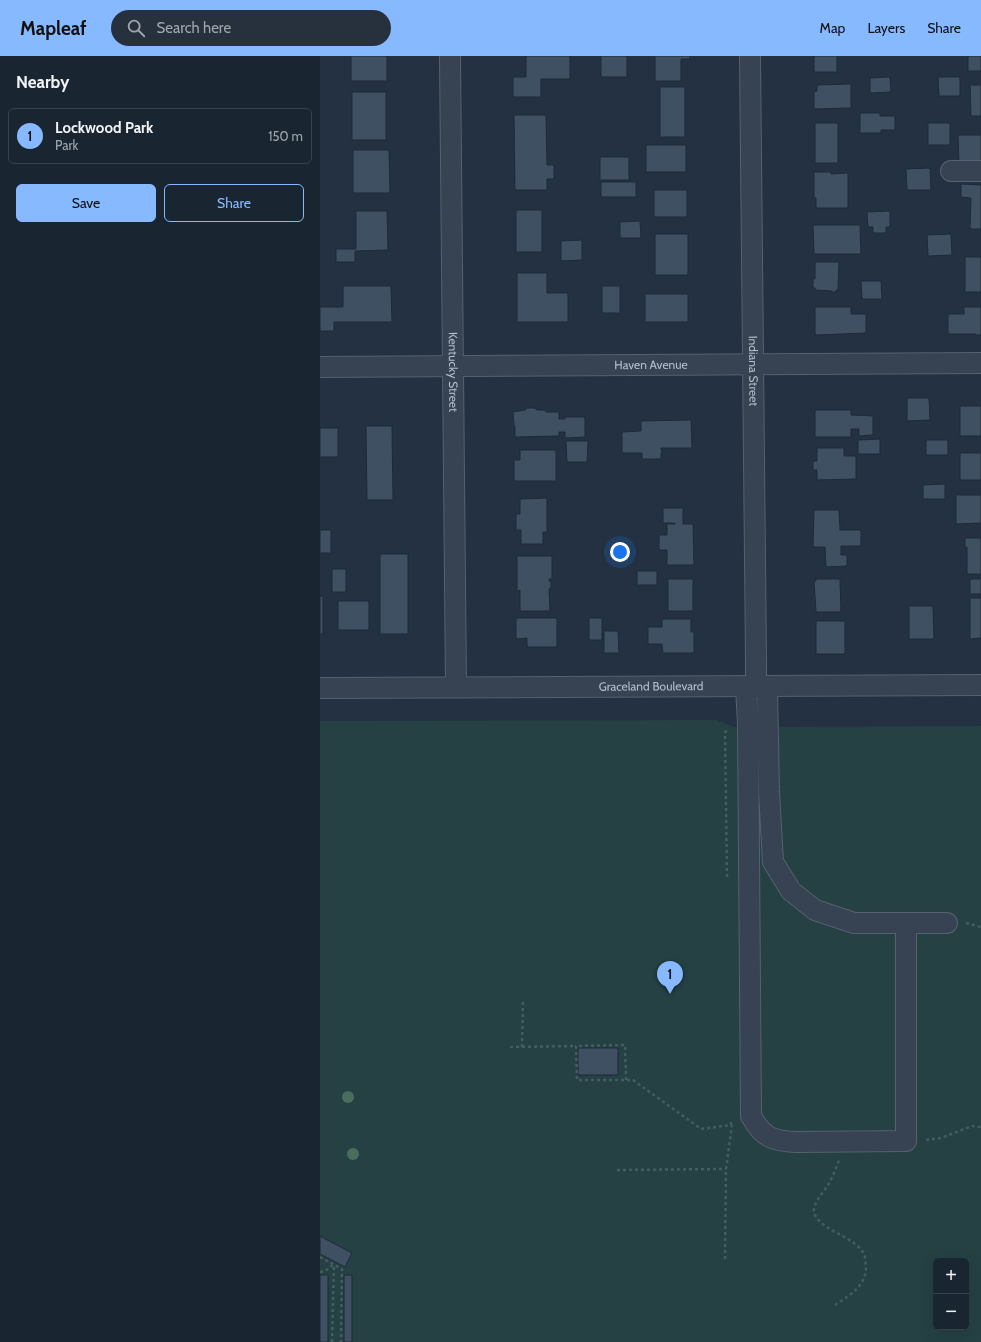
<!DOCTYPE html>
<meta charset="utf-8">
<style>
body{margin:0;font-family:Cabin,sans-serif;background:#27313e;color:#f1f3f6}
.controls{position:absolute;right:12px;bottom:12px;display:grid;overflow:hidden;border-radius:6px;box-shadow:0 4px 16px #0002}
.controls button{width:36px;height:36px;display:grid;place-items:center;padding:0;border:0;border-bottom:1px solid #38424d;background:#1a2532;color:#f1f3f6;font:20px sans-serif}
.you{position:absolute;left:300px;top:496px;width:14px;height:14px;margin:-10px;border:3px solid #fff;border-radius:50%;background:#1a73e8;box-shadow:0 0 0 6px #1a73e833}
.badge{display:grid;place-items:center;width:26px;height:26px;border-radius:50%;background:#86b9ff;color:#111;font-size:13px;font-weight:700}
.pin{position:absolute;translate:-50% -33px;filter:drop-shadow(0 1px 2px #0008)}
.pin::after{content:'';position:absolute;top:21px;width:14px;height:12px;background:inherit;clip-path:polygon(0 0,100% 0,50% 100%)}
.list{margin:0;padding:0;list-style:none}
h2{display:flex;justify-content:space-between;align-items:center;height:52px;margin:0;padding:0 16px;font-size:17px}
h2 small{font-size:13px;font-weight:400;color:#9fa5ac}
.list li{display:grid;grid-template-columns:26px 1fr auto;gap:12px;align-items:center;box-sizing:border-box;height:56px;margin:0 8px 8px;padding:0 8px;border:1px solid #38424d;border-radius:6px}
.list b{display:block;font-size:15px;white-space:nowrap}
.list p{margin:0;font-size:13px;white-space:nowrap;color:#9fa5ac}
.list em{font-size:13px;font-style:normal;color:#9fa5ac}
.actions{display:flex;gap:8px;padding:12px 16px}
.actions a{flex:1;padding:9px 0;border:1px solid #86b9ff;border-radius:6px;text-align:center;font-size:14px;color:#86b9ff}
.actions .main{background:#86b9ff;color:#111}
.icon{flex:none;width:22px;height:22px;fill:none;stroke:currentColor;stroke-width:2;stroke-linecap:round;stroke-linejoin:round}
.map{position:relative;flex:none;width:661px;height:1286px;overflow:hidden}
header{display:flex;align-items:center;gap:24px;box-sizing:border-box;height:56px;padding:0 20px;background:#86b9ff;color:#111}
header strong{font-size:19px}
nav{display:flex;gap:22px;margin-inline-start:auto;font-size:14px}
.search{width:280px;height:36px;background:#27313e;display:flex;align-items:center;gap:10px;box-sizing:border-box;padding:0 14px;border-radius:22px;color:#9fa5ac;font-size:15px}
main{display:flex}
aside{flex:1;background:#1a2532}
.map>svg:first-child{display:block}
.green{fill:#254144;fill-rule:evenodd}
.building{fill:#3e5062;stroke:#1e2a39}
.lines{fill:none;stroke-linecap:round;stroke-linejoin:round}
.minor-casing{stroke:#55616f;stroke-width:22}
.path{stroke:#435e60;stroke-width:2.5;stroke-dasharray:3 3;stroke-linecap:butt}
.minor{stroke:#374352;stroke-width:20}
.tree{fill:#4a6e5d}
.labels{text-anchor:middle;stroke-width:4;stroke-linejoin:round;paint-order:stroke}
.street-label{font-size:12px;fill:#b4becc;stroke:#1c2837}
</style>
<header>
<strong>Mapleaf</strong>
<div class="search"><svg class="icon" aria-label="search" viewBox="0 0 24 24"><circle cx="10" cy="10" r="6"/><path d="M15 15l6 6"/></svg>Search here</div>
<nav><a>Map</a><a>Layers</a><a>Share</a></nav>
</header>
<main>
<aside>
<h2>Nearby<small></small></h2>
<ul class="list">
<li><span class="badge">1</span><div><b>Lockwood Park</b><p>Park</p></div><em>150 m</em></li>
</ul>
<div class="actions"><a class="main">Save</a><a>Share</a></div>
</aside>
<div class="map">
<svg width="661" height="1286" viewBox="0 0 661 1286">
<rect width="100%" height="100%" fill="#233143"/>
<path class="green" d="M397 664 413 671 661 670V1286H0V665ZM616 1205H646V1271H616Z"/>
<path class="building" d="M31 0H67V25H31Z
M206 0H250V23H221V41H193V21H206Z
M281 0H307V21H281Z
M335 0H370V3H361V25H335Z
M494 0H517V16H494Z
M648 0H661V15H648Z
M570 21 571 36 550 37V22Z
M618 21H640V40H619Z
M531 28V52L494 53V36L497 35V29Z
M650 29H661V60H651Z
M340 31H365V81H340Z
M32 36H66V84H32Z
M540 57H560V60H575V74H561V77H540Z
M194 59H226L227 109H234V123H227V134H195Z
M495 67H518V107H495Z
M608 67H630V89H608Z
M638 79H661V107H639Z
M326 89H366V116H326Z
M33 94H69L70 137H33Z
M280 101H309V124H280Z
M610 112 611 134H587L586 113Z
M494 116H511V118L528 117V152H496V142H494Z
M281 126H316V141H281Z
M641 128 661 129V173H650L651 142 641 141Z
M334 134H367V161H334Z
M196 154H222V196H196Z
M36 155H67L68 194 35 195V206H16V193H36Z
M570 155V171H566V177H553V171H548L547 156Z
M320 165 321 182H300V166Z
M493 169H540L541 198H494Z
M335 178H368V219H335Z
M631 178 632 199 608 200 607 179Z
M262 184V204L241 205V185Z
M645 201H661V236H645Z
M495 206H519L518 234H516V236H512V235L495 234V232H493V223H495Z
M197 217H227V237H248V266H197Z
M541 225H561L562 243H542Z
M23 230H71L72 266H14V275H0V251H23Z
M282 230H300V257H282Z
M325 238H368V266H325Z
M495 251H531V258H546V277L495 279Z
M644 251H661V279H656V278H628V258H644Z
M587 342H609L610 364 587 365Z
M640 350H661V380H640Z
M207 352H215L217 354H226V356H239V363H245V361H265V381L245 382V376H239V380L195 381V370H194L193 356 205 354Z
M495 354H531V359L553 360V379L539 380V373H531V381H495Z
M371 364 372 392H341V394H342V397H341V403H322V397H302V376L321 375V365Z
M46 370H72L73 444H47Z
M0 372H18V401H0Z
M560 383V398H538V384Z
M606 384H628V399H606Z
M246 385H268L267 406H247Z
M497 392H524V400H536V423L497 424V414H493V405H497Z
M200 394H236V425H194V404H200Z
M640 397H661V424H640Z
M625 428V443H603V429Z
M636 439H661V467L636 468Z
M227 442V476H223V488H201V474H196V458H200V443Z
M343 452H363V468H373L374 509H347V494H339V479H347V468H355V467H343Z
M494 454H519L520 474H541V490H521V499H527V510L506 511 505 491H493Z
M0 474H11V497H0Z
M645 482H661V538H650V523H660V518H647V491H645Z
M60 498H88V578H60Z
M197 500H232V523H229V525L231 526V531L229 533 230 555H200V534L197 535Z
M12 513H26V536H12Z
M317 515H337V529H317Z
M348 523H373V555H348Z
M496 523H520L521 556H496L494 525H496Z
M0 540H3V578H0Z
M650 542H661V582L650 583Z
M18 545H49V574H18Z
M589 550H613L614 583H589Z
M196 562H237V591H207V582L196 583Z
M269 562H282V584H269Z
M342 563H371V576H374V597H343L342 588H328V571H342Z
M496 565H525V598H496Z
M284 575H298L299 597H284Z
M258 992H298V1019H258Z
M0 1180 32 1197 25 1211 0 1198Z
M0 1219H8V1286H0Z
M24 1219H32V1286H24Z"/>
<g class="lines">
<defs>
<g id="minor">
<path id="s1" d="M130 0 136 631"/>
<path id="s2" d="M430 0 436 604V631"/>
<path d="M631 115H661"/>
<path id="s3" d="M0 311 661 307"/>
<path d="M426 631 428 668 431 1060C443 1082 453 1085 476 1086L586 1085V867H534L495 854 471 835 453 806 449 736 447 631"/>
<path id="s4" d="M0 632 661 629"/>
<path d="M586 867H627"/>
</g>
</defs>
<use href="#minor" class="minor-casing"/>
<path class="path" d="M407 821 405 677 407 673
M646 867 661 871
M190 991 256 990
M202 991 203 945
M306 1024 305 989 256 990 257 1024H313L381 1073 411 1069V1066
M606 1084 621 1082 652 1070 661 1071
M297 1114 406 1113
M0 1201 22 1213 21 1286
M405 1203 406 1113 412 1069
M0 1216 5 1215 13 1209
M515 1249C530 1239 546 1230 546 1211 545 1208 546 1204 545 1201 540 1181 498 1175 494 1156 493 1147 503 1137 508 1129 512 1122 516 1113 519 1104
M12 1286 14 1209"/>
<use href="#minor" class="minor"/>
</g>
<g class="tree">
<circle cx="28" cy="1041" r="6"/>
<circle cx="33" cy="1098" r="6"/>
</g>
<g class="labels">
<g class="street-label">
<text dy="4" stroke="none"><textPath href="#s3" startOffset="331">Haven Avenue</textPath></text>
<text dy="4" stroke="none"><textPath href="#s2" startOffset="315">Indiana Street</textPath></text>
<text dy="4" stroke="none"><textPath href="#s1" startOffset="316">Kentucky Street</textPath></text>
<text dy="4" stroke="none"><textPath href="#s4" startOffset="331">Graceland Boulevard</textPath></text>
</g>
</g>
</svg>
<div class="controls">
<button>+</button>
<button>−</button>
</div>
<div class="you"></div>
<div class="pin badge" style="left:350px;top:938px">1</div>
</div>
</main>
